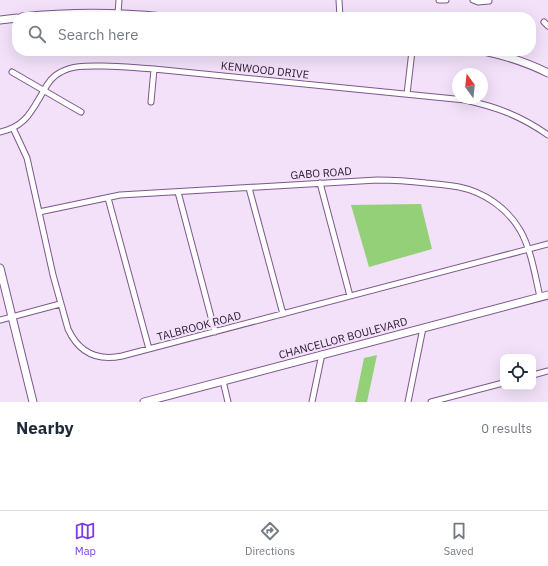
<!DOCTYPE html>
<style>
body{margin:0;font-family:"IBM Plex Sans",sans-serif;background:#f6f6f7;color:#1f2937}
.controls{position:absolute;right:12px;bottom:12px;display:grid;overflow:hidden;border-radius:8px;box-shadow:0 4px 16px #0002}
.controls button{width:36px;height:36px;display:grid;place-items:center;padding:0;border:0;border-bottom:1px solid #e0e1e3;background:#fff;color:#1f2937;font:20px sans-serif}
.compass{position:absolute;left:452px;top:68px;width:36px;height:36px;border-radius:50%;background:#fff;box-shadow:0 4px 16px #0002;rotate:345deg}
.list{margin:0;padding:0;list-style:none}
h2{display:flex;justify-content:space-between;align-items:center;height:52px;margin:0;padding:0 16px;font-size:17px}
h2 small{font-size:13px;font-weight:400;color:#747a83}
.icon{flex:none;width:22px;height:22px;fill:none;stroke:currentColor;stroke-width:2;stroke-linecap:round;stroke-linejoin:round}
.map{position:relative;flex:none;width:548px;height:402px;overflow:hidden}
.search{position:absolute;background:#fff;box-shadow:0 4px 16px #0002;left:12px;right:12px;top:12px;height:44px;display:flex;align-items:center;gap:10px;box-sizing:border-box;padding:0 14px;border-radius:16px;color:#747a83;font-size:15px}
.sheet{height:108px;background:#fff}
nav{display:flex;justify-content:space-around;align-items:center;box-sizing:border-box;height:56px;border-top:1px solid #e0e1e3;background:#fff;font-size:11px;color:#747a83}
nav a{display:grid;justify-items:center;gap:2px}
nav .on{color:#7c3aed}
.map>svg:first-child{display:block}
.water{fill:#93d078}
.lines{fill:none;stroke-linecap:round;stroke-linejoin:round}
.street-casing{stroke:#7e578d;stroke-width:7}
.secondary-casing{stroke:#7e578d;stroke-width:9}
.street{stroke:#fff;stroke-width:5}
.secondary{stroke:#fff;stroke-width:7}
.labels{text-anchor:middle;stroke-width:4;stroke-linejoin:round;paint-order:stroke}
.street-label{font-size:11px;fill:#25152b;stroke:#f2e1f9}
</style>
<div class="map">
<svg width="548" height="402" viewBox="0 0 548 402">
<rect width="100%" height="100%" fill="#f2e1f9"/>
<path class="water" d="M421 204 432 249 369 267 351 205Z
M377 355 367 402H355L364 358Z"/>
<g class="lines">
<defs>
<path id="street" d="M339 0 340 17
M439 0H446
M473 0 478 2 489 1
M118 13 119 0
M544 22 548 26
M12 72 81 112
M407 94 412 51
M151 102 154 69
M13 128 27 158 53 275 68 329C79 353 98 361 122 356L548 244
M0 132C25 127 31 112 43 92 47 84 52 76 61 72 74 65 88 66 103 66 120 66 137 68 154 69L465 100C497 107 521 116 548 135
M320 183 350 296
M249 188 283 314
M178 192 215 332
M108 198 149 349
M39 212 120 195 377 180C393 180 409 181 426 183 437 184 448 185 459 187 484 192 507 208 520 230 531 249 535 275 540 297
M0 320 60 304
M533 375 548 371
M223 381 228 402
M312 402 322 354
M408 402 423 328
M431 402 503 383"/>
<path id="secondary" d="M22 17C69 12 116 12 163 17
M0 20 17 18
M484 51C507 56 528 63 548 73
M0 268 33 402
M144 402 548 295"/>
</defs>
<use href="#street" class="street-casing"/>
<use href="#secondary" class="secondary-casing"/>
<use href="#street" class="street"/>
<use href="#secondary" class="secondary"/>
</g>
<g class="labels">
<g class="street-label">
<text transform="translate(265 70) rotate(6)" y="4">KENWOOD DRIVE</text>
<text transform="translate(321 173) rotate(-4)" y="4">GABO ROAD</text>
<text transform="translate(199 326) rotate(-15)" y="4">TALBROOK ROAD</text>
<text transform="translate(343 338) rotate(-15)" y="4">CHANCELLOR BOULEVARD</text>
</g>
</g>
</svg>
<div class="controls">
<button><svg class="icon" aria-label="locate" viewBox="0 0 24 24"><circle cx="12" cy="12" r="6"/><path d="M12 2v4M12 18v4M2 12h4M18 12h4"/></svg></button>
</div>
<svg class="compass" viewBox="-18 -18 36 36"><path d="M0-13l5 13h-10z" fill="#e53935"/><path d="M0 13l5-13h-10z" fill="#747a83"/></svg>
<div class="search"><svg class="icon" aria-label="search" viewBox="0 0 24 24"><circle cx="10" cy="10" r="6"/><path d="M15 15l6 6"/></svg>Search here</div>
</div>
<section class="sheet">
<h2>Nearby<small>0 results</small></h2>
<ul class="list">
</ul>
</section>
<nav>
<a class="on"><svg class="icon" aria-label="map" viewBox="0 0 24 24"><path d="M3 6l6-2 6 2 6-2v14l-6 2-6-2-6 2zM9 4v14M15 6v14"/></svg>Map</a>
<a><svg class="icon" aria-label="directions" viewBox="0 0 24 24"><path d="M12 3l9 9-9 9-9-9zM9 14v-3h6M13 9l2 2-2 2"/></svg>Directions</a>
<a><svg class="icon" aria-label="saved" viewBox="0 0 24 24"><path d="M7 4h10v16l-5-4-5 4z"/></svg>Saved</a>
</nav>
